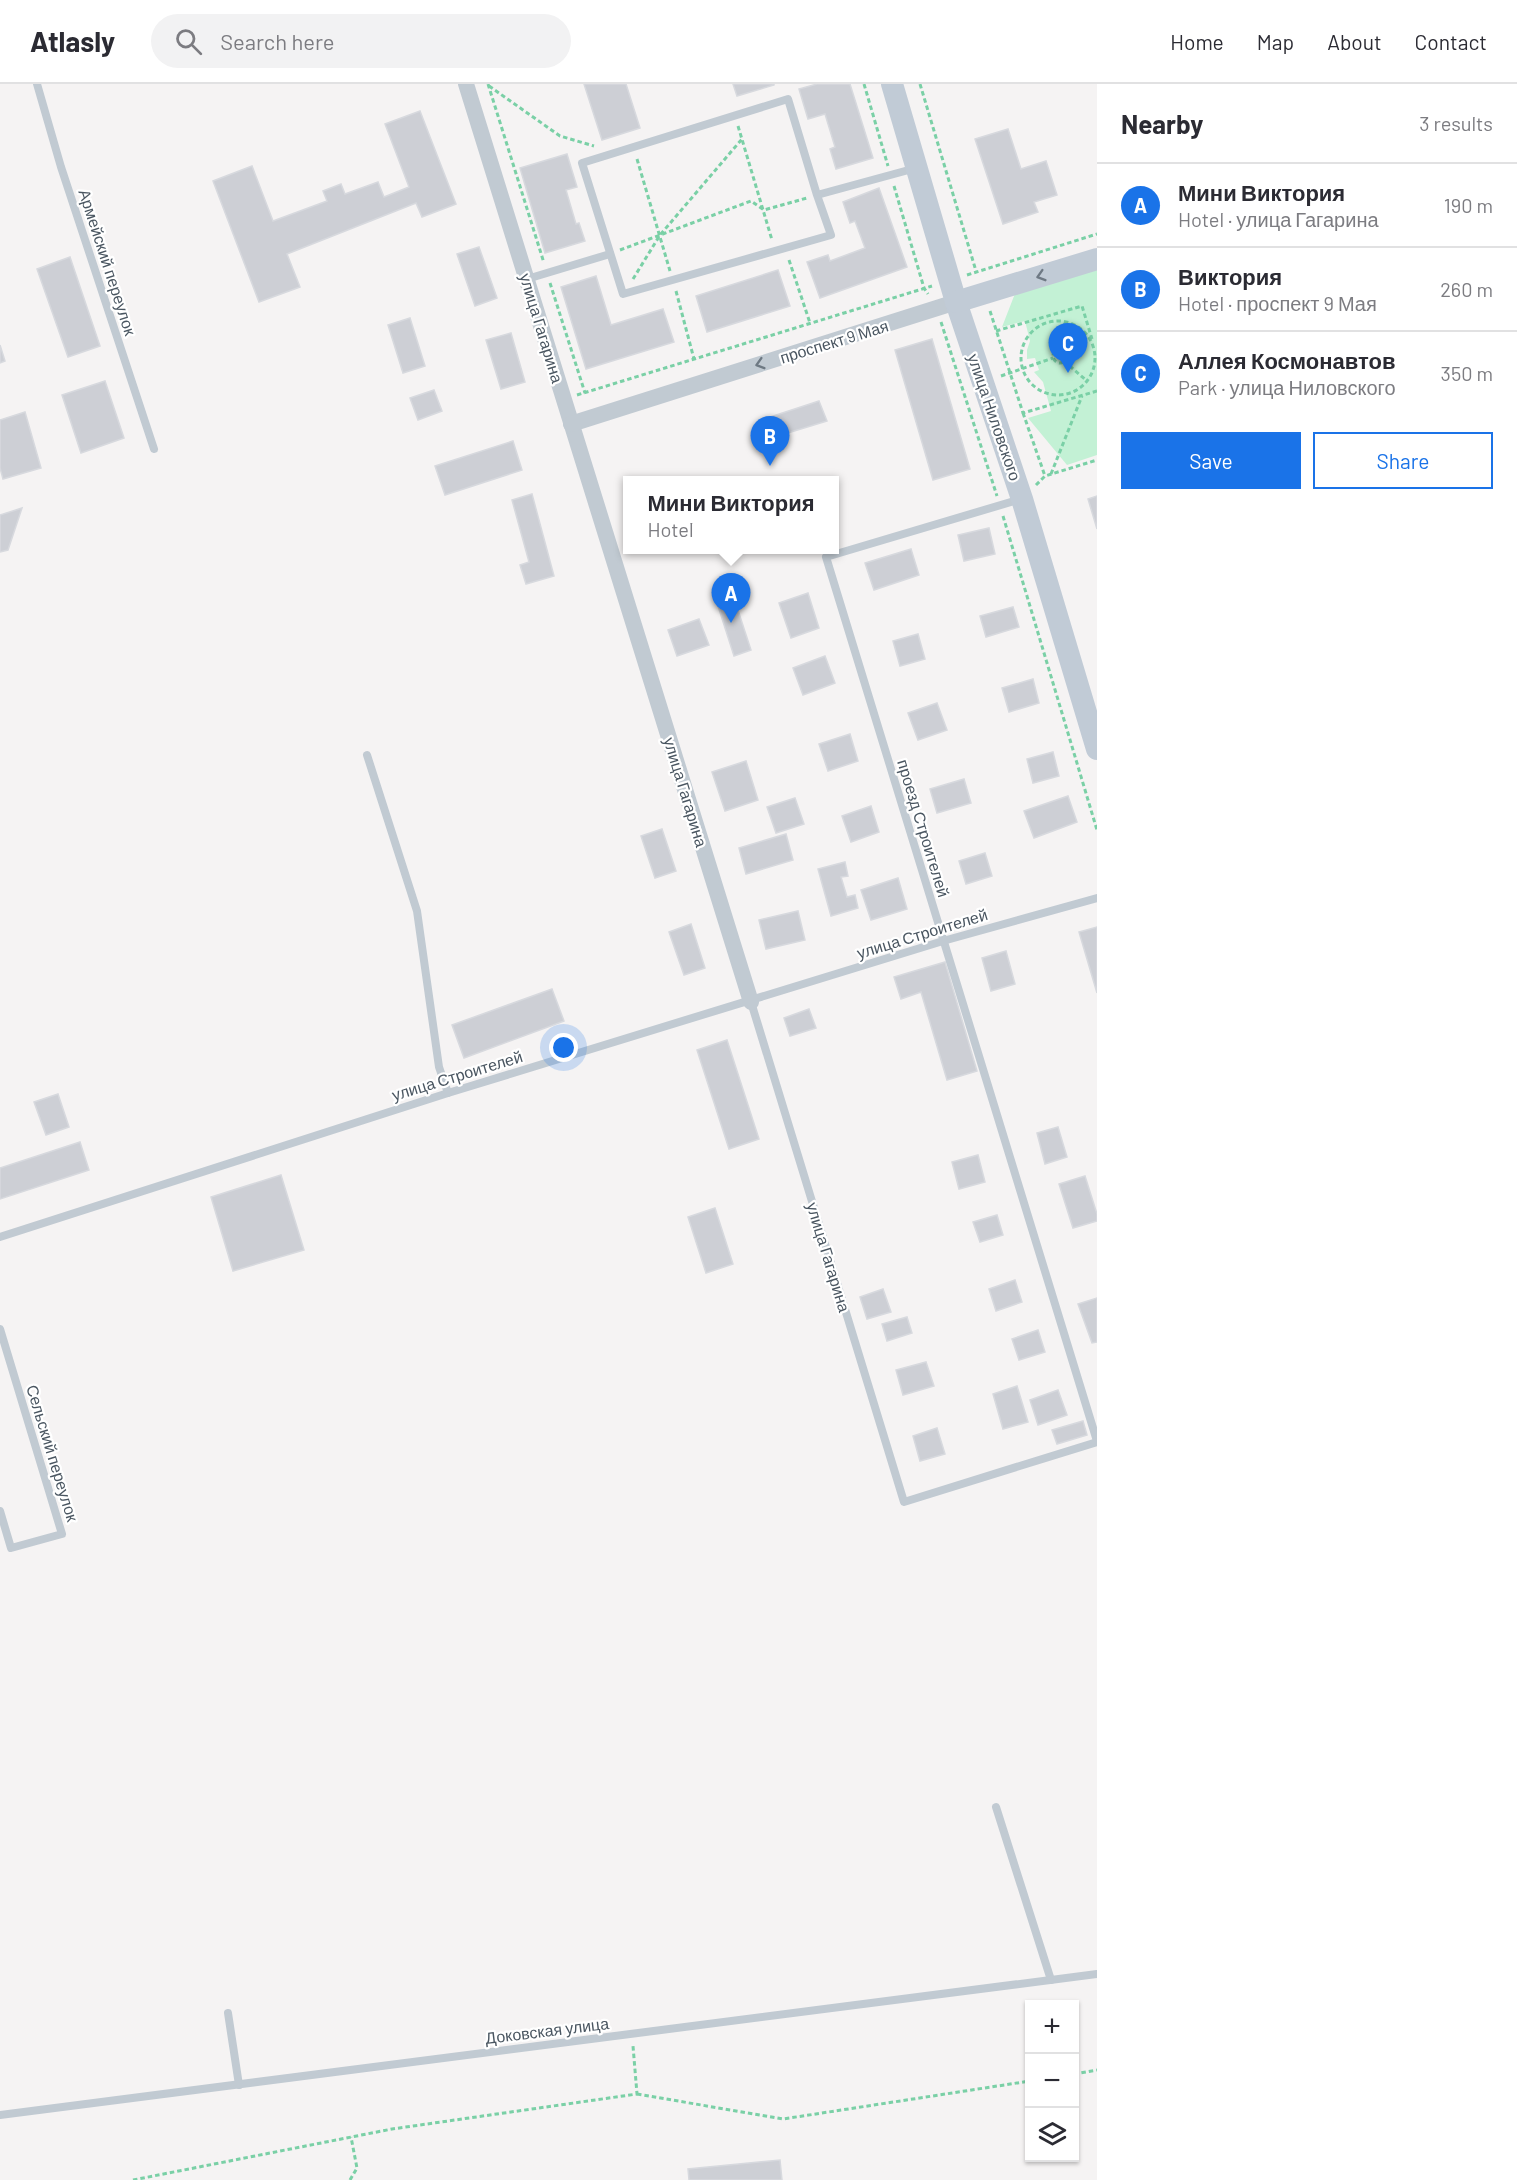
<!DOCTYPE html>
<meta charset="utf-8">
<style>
body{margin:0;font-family:Barlow,sans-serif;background:#f2f2f3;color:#2b2b33}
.controls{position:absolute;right:18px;bottom:18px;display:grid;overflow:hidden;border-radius:0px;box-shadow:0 2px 4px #0004}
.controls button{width:54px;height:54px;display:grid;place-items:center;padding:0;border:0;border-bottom:2px solid #e1e1e2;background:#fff;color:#2b2b33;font:30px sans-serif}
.you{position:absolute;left:564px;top:964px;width:21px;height:21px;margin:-15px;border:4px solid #fff;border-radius:50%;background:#1a73e8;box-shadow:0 0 0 9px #1a73e833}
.badge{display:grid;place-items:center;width:39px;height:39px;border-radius:50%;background:#1a73e8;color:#fff;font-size:20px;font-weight:700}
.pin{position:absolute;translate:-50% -50px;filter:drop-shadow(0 2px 3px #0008)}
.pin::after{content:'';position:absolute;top:32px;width:21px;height:18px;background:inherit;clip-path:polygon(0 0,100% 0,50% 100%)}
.popup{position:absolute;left:623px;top:392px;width:216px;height:78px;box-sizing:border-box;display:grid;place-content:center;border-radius:0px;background:#fff;filter:drop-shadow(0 2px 4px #0005);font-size:20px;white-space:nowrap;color:#7c7c81}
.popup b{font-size:22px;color:#2b2b33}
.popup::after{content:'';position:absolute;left:50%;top:100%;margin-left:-12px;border:12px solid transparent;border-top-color:#fff}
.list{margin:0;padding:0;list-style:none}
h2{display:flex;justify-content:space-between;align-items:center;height:78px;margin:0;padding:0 24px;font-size:26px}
h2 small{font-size:20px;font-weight:400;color:#7c7c81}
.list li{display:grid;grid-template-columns:39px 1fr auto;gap:18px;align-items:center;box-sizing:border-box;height:84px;padding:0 24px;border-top:2px solid #e1e1e2}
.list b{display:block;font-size:22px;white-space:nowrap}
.list p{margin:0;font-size:20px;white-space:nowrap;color:#7c7c81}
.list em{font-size:20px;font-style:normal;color:#7c7c81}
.actions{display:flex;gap:12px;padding:18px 24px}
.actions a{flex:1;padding:14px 0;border:2px solid #1a73e8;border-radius:0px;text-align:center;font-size:21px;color:#1a73e8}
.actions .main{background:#1a73e8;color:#fff}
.icon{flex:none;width:33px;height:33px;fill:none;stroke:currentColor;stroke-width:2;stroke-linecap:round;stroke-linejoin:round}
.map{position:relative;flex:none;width:1097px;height:2096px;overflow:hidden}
header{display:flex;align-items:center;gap:36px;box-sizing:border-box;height:84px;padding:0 30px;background:#fff;border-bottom:2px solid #e1e1e2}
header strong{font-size:28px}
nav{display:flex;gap:33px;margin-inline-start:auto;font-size:21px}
.search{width:420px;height:54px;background:#f2f2f3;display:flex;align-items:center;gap:15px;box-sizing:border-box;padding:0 21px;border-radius:33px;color:#7c7c81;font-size:22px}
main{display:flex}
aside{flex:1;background:#fff}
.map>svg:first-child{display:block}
.green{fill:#c3f1d5}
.building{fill:#cdcfd5;stroke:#d7d9de;stroke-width:1.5}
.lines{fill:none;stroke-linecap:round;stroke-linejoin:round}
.path{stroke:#7ad0a6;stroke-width:3;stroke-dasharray:4.5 3;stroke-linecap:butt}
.lane{stroke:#c1cad2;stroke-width:8}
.street{stroke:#c1cad2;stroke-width:16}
.secondary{stroke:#c1cbd6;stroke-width:22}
.oneway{stroke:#6e7984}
.oneway2{stroke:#6e7983}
.labels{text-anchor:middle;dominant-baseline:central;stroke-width:4.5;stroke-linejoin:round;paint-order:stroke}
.street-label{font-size:16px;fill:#4a5661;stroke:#fff}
</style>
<header>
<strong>Atlasly</strong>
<div class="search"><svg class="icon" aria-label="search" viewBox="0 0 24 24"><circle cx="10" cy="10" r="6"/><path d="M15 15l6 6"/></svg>Search here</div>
<nav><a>Home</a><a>Map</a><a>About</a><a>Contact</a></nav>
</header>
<main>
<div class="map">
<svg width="1097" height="2096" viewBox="0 0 1097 2096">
<rect width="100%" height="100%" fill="#f5f3f3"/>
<polygon class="green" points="1097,182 1097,371 1067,381 1028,334 1051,327 1043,298 1034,288 1039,286 1035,274 1027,275 1027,266 1030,257 1025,237 1002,243 1016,207"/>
<g class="building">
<polygon points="584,0 626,0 640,44 602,56"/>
<polygon points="733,0 774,0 774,1 737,12"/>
<polygon points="817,0 850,0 873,74 836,85 830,65 835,63 825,30 808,35 799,5"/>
<polygon points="420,27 456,120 422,133 416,119 287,170 300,203 259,218 213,97 252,82 273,137 327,117 323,107 341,100 345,110 378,98 384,113 409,103 385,40"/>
<polygon points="1008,45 1021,85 1046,77 1057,111 1034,118 1038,128 1003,140 975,55"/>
<polygon points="567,70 577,103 566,106 576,140 579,139 585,157 545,169 520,84"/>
<polygon points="879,104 907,183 820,214 807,178 828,171 830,177 865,164 855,137 850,139 843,118"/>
<polygon points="479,163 497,214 475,222 457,170"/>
<polygon points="70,173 100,262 68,273 37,185"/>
<polygon points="778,186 790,222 707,248 696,212"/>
<polygon points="596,192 611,241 663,225 674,258 586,285 561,203"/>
<polygon points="410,234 425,282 403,289 388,241"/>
<polygon points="511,249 525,298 501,305 486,256"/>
<polygon points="932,255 970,385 933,396 895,266"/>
<polygon points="0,261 5,277 0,279"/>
<polygon points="105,297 124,354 81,369 62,311"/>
<polygon points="434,306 442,327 418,336 410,314"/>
<polygon points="819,317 827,337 768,355 764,335"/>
<polygon points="25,328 41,384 3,395 0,384 0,336"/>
<polygon points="513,357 522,386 445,411 435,382"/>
<polygon points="532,410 554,492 526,500 520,481 529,478 512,416"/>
<polygon points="1097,412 1097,445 1088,415"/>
<polygon points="22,424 8,466 0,468 0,431"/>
<polygon points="989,444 995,470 964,477 958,451"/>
<polygon points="911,465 919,491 874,506 865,479"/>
<polygon points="808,509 819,544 791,554 779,519"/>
<polygon points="735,517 751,566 734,572 718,522"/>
<polygon points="1013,523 1019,543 986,553 980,532"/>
<polygon points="699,535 709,561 677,572 668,546"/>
<polygon points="918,550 925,575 900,582 893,557"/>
<polygon points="825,572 835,599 803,611 793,584"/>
<polygon points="1033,595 1039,619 1009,628 1002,604"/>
<polygon points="937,619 947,646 918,656 908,629"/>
<polygon points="850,650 858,677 828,687 819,660"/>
<polygon points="1053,668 1059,692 1033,699 1027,675"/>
<polygon points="746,677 758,716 725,727 712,688"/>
<polygon points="964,695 971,719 937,729 930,705"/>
<polygon points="1068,712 1077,738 1034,754 1024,727"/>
<polygon points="795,714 804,740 776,749 767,723"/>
<polygon points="871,722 879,748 851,758 842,732"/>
<polygon points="662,745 676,787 655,794 641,752"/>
<polygon points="786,750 793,776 746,790 739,764"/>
<polygon points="985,769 992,792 966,800 959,777"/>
<polygon points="845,778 848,792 841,793 847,813 855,811 858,824 831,832 818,785"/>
<polygon points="898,794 907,825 871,836 861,806"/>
<polygon points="798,827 805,856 766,865 759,836"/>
<polygon points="691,840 705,884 684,891 669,848"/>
<polygon points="1097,843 1097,909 1079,848"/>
<polygon points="1006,867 1015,900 991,907 982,874"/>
<polygon points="945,878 977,987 947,996 921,908 901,915 894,893"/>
<polygon points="552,905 564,937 464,974 452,941"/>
<polygon points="809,925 816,944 790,952 784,934"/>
<polygon points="727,956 759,1055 729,1065 697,966"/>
<polygon points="58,1010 69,1043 46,1051 34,1018"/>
<polygon points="1058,1043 1067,1073 1045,1080 1037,1049"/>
<polygon points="80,1058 89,1086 0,1115 0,1084"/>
<polygon points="978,1071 985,1098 959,1105 952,1078"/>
<polygon points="281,1091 304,1166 233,1187 211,1113"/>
<polygon points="1085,1092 1097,1130 1097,1137 1073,1144 1059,1100"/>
<polygon points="715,1124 733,1180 706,1189 688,1133"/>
<polygon points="997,1131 1003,1151 980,1158 973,1138"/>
<polygon points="1015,1196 1022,1218 996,1227 989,1205"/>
<polygon points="883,1205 891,1228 867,1235 860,1213"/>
<polygon points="1097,1214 1097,1258 1092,1259 1078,1220"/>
<polygon points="907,1233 912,1249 887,1257 882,1240"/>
<polygon points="1038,1246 1045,1268 1019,1276 1012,1255"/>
<polygon points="926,1278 934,1302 903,1311 896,1286"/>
<polygon points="1017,1302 1028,1338 1003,1345 993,1310"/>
<polygon points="1058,1306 1067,1331 1038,1341 1030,1316"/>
<polygon points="1083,1337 1087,1351 1057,1360 1052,1346"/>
<polygon points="937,1344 945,1370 920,1377 913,1352"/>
<polygon points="780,2076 782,2096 689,2096 688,2085"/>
</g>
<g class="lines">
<g class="path">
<polyline points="488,0 544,179"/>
<polyline points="864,0 888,82"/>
<polyline points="920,0 976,187"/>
<polyline points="489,2 560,52 594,62"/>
<polyline points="738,42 772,156"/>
<polyline points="637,75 670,187"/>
<polyline points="894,102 924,204 928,210"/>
<polyline points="620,166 751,117 764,126 807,114"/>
<polyline points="789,176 810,239"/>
<polyline points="967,191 1097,150"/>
<polyline points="633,195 660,151 742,55"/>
<polyline points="550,199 585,309"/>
<polyline points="676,207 694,275"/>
<polyline points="990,227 1023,329 1097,307"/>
<circle cx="1058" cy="274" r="37"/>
<polyline points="941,238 997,412"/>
<polyline points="996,247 1082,222 1092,255"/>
<circle cx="1060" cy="272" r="7"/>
<polyline points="1060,266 1065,237"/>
<polyline points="1064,277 1087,297"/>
<polyline points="1001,292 1053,274"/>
<polyline points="577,311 932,202"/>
<polyline points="1023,329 1045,392"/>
<polyline points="1051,390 1082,312"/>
<polyline points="1036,401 1045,392 1097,376"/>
<polyline points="1003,432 1097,746"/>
<polyline points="1074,1990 1097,1986"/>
<polyline points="637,2010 783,2035 1030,1997"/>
<polyline points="133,2096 392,2045 637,2010 633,1962"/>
<polyline points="350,2096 357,2084 351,2053"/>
</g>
<g class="lane">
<polyline points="37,0 61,83 154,365"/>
<polyline points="817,111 788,15 582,79 623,210 831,151 817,111 916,84"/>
<polyline points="527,195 610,170"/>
<polyline points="1021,415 826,473 1097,1357"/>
<polyline points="367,671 417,827 439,983 448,1009"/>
<polyline points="751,918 904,1418 1097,1358"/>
<polyline points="0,1153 448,1009 943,857 1097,814"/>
<polyline points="0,1245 62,1450 11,1464 0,1427"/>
<polyline points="996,1723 1051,1896"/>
<polyline points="228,1929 239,2001"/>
<polyline points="0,2031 1097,1890"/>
</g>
<g class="street">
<polyline points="466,0 751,918"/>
<polyline points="571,340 956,218"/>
</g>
<g class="secondary">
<polyline points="892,0 956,218 1022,415 1097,665"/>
<polyline points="956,218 1097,175"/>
</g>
</g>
<defs><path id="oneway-chevron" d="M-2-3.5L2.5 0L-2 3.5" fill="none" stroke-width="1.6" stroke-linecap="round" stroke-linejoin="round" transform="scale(1.5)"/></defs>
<use class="oneway" href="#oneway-chevron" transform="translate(1041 192) rotate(163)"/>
<use class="oneway2" href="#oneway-chevron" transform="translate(760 280) rotate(163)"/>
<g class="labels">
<g class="street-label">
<text transform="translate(108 178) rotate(72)">Армейский переулок</text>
<text transform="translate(542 244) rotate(73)">улица Гагарина</text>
<text transform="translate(834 257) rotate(-17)">проспект 9 Мая</text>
<text transform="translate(995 333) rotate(71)">улица Ниловского</text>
<text transform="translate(686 708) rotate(73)">улица Гагарина</text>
<text transform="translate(924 744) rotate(73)">проезд Строителей</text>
<text transform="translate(922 849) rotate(-17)">улица Строителей</text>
<text transform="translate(457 991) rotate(-17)">улица Строителей</text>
<text transform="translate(829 1173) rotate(73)">улица Гагарина</text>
<text transform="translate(53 1369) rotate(73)">Сельский переулок</text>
<text transform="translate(547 1946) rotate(-7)">Доковская улица</text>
</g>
</g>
</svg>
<div class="controls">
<button>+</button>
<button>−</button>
<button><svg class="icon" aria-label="layers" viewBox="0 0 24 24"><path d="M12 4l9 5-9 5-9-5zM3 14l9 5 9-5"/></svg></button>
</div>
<div class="you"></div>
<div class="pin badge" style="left:731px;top:539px">A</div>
<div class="popup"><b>Мини Виктория</b>Hotel</div>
<div class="pin badge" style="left:770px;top:382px">B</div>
<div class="pin badge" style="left:1068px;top:289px">C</div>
</div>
<aside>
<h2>Nearby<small>3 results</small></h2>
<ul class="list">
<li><span class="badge">A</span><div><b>Мини Виктория</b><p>Hotel · улица Гагарина</p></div><em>190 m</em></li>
<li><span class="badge">B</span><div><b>Виктория</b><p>Hotel · проспект 9 Мая</p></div><em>260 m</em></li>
<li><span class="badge">C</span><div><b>Аллея Космонавтов</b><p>Park · улица Ниловского</p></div><em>350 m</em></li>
</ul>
<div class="actions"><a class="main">Save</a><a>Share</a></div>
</aside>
</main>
